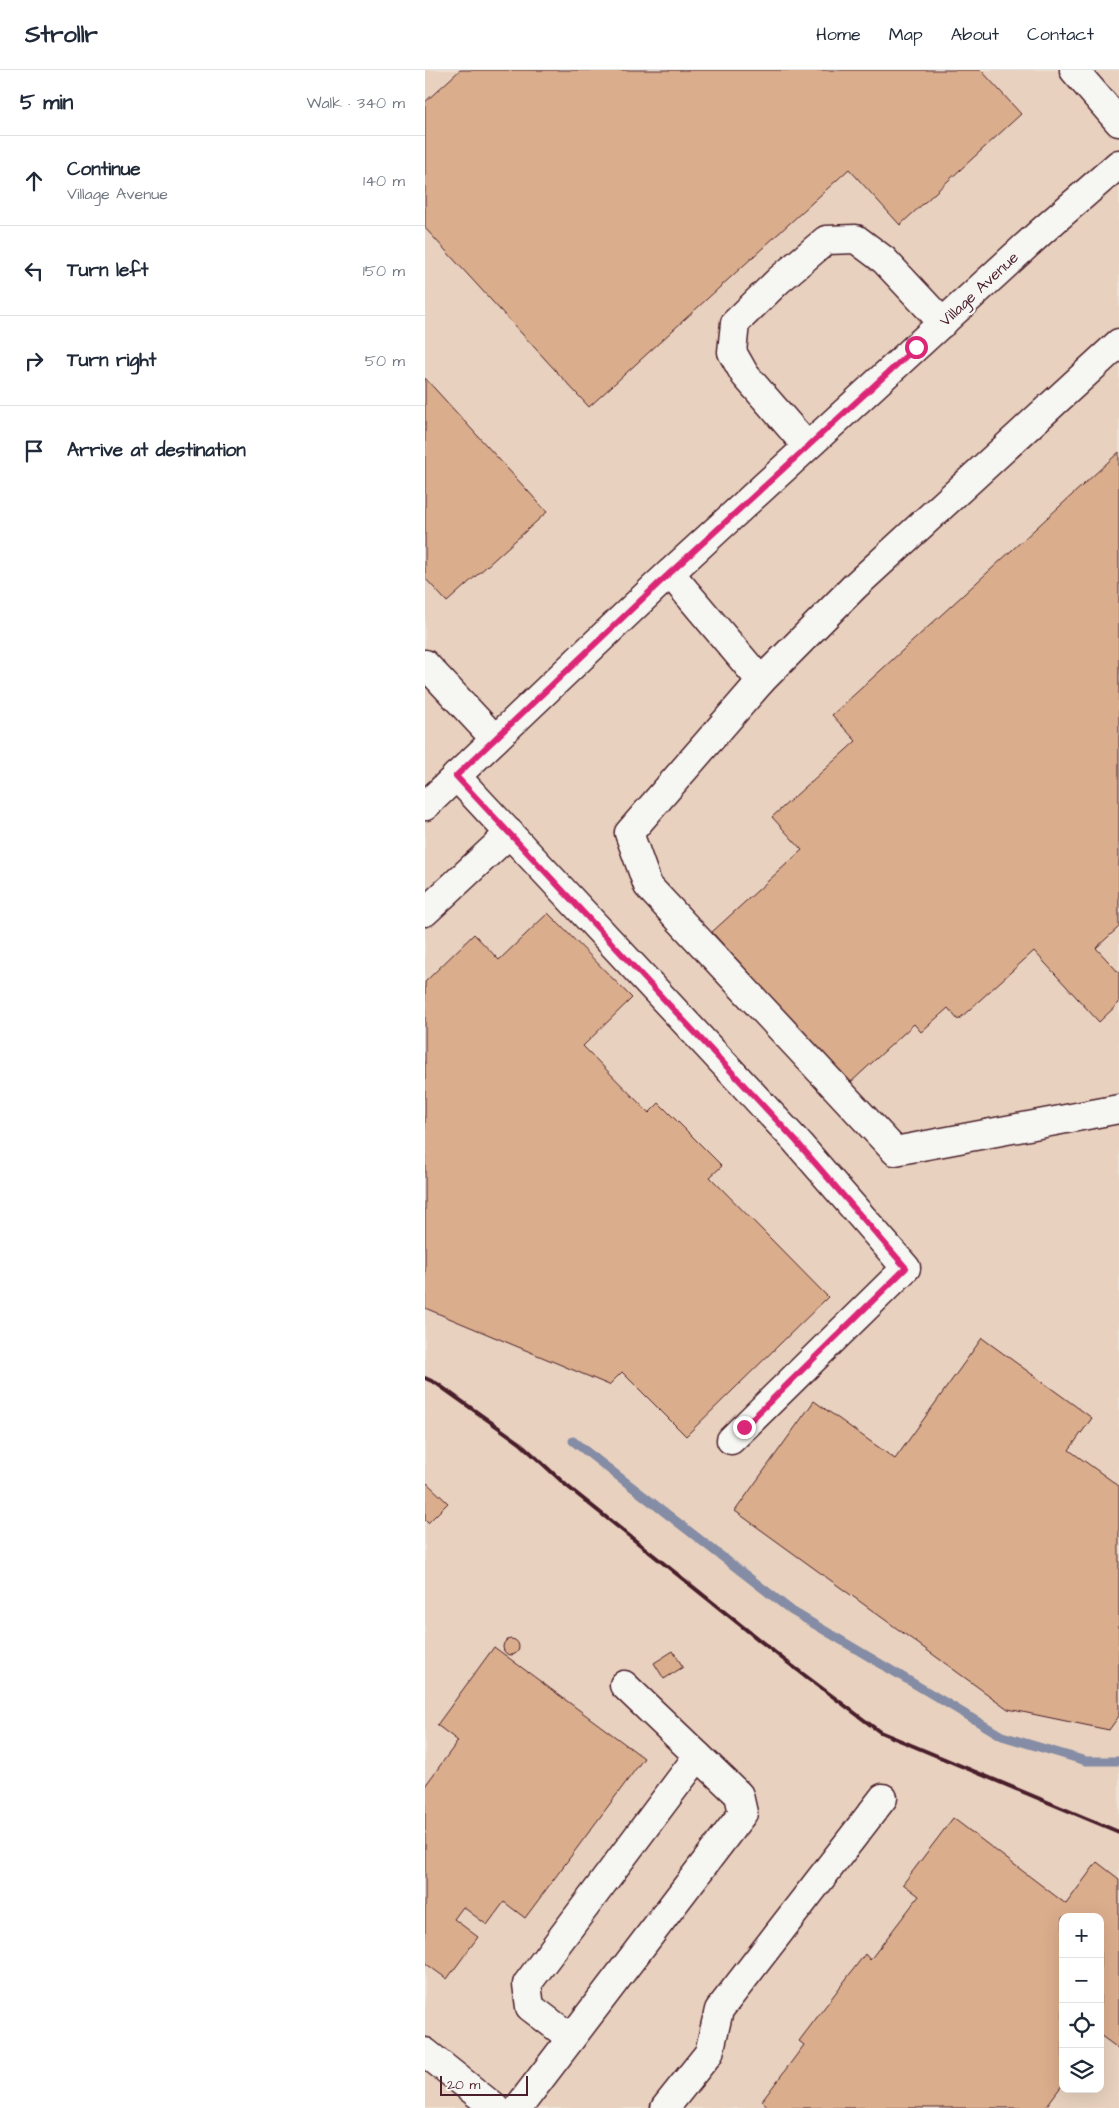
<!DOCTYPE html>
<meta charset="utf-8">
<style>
body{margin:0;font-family:"Architects Daughter",sans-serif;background:#f6f6f7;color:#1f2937}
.controls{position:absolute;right:15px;bottom:15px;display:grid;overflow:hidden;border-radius:10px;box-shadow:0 5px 20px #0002}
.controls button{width:45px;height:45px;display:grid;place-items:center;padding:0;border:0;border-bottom:1px solid #e0e1e3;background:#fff;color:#1f2937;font:25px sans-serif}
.scale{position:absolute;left:15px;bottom:12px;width:88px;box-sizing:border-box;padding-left:5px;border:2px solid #4a1f2b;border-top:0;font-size:14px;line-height:18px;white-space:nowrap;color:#4a1f2b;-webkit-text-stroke:4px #f6f6f2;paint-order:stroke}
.stop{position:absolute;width:15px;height:15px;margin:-11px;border:4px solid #db2777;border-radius:50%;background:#fff}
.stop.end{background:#db2777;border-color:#fff;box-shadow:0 1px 5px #0008}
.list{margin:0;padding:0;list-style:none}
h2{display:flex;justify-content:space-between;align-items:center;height:65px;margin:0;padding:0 20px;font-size:21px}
h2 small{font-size:16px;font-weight:400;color:#747a83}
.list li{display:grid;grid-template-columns:32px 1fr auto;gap:15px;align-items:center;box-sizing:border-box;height:90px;padding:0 20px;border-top:1px solid #e0e1e3}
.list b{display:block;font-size:19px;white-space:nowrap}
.list p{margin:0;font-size:16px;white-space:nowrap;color:#747a83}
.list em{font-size:16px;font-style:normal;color:#747a83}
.icon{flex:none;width:28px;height:28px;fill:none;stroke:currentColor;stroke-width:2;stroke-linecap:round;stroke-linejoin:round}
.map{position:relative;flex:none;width:694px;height:2038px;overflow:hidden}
header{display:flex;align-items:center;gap:30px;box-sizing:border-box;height:70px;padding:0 25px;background:#fff;border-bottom:1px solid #e0e1e3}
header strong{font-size:24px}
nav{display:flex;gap:28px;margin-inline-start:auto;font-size:18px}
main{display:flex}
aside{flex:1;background:#fff}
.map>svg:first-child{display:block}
.built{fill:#e8d1be;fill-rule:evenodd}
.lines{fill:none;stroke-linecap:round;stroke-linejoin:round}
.stream{stroke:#858ca5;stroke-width:9}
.building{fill:#daad8c;stroke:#4a1f2b}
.minor-casing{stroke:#4a1f2b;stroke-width:31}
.minor{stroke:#f6f6f2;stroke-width:28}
.rail{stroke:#4a1f2b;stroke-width:4}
.route{stroke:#db2777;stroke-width:6}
.labels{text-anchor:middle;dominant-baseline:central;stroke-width:4.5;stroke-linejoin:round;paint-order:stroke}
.street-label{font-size:16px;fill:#4a1f2b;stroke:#f6f6f2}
</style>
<header>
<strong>Strollr</strong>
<nav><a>Home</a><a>Map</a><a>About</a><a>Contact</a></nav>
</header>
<main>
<aside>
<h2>5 min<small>Walk · 340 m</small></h2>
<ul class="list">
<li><svg class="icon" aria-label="ahead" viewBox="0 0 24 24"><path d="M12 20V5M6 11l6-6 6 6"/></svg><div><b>Continue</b><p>Village Avenue</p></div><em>140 m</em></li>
<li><svg class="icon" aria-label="left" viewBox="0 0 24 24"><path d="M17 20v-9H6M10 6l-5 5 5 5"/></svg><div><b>Turn left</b></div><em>150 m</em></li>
<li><svg class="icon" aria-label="right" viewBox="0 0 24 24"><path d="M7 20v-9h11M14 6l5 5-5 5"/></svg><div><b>Turn right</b></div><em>50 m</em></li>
<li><svg class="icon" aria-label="arrive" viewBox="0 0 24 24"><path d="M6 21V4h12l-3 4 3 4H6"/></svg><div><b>Arrive at destination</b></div></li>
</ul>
</aside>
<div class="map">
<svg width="694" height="2038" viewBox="0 0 694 2038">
<rect width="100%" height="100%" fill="#eee0d3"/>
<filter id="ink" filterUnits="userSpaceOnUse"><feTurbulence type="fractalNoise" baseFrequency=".02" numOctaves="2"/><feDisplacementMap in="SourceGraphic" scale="10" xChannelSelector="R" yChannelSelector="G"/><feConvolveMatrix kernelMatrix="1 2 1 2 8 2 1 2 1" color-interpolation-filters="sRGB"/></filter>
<g filter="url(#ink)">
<path class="built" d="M0 0H694V2038H0ZM638 1847H675V2019H638Z"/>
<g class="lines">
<polyline class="stream" points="148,1371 367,1541 577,1666 661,1691 694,1691"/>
</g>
<g class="building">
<polygon points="35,0 556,0 596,44 475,155 424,99 164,337 0,158 0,32"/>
<polygon points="0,308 122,442 22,532 0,508"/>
<polygon points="694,382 694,857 671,878 694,903 694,933 674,952 609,881 533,950 523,938 496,962 489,954 425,1013 287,862 377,780 347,747 431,671 407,645"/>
<polygon points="123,843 207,928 158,976 224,1043 234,1033 297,1096 285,1107 403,1227 261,1366 197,1302 184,1315 0,1238 0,912 49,864 74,890"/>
<polygon points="557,1268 667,1348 644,1380 694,1416 694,1646 684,1660 583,1639 310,1441 389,1331 470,1389"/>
<polygon points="2,1413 23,1433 3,1453 0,1450 0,1415"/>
<circle cx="86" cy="1577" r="8"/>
<polygon points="69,1577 219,1688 100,1848 79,1832 62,1855 38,1837 29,1849 53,1867 22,1909 0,1893 0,1716 33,1671 12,1655"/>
<polygon points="248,1581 258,1597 239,1609 229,1593"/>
<polygon points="528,1748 641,1834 672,1792 694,1809 694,1979 675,1965 675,1847 638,1847 638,2014 620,2038 345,2038 337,2031 379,1975 374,1971 440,1884 445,1890 494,1826 478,1814"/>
</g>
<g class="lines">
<g class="minor-casing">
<g id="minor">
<polyline points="649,0 694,52"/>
<polyline points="382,376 320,305 307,282 310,253 354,210 401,170 431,169 459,190 518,253"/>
<polyline points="245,503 336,611 204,763 223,816 470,1081 694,1039"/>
<polyline points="0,594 70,669"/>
<polyline points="336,611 430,516 694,273"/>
<polyline points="31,706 371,1071 481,1198 306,1370"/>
<polyline points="0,736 233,514 616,162 694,94"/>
<polyline points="0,842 85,763"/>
<polyline points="146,1968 105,1937 102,1914 273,1686"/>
<polyline points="0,1982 70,2038"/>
<polyline points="93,2038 318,1743 314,1725 199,1615"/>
<polyline points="240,2038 284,1983 294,1940 458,1728"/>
</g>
</g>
<use href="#minor" class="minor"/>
<polyline class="rail" points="0,1308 11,1313 95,1373 142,1416 358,1589 455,1662 694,1762"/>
</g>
</g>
<g class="lines" filter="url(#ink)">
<polyline class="route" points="319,1357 481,1198 371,1071 31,706 233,514 491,277"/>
</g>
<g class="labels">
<g class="street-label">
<text transform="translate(554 219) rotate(-43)">Village Avenue</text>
</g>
</g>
</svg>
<div class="controls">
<button>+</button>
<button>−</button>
<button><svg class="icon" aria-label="locate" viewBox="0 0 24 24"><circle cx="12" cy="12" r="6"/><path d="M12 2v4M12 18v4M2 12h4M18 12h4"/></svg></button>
<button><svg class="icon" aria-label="layers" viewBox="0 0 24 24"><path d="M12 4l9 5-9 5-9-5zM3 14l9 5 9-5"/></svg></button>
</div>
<div class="scale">20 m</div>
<div class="stop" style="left:491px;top:277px"></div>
<div class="stop end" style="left:319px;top:1357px"></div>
</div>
</main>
